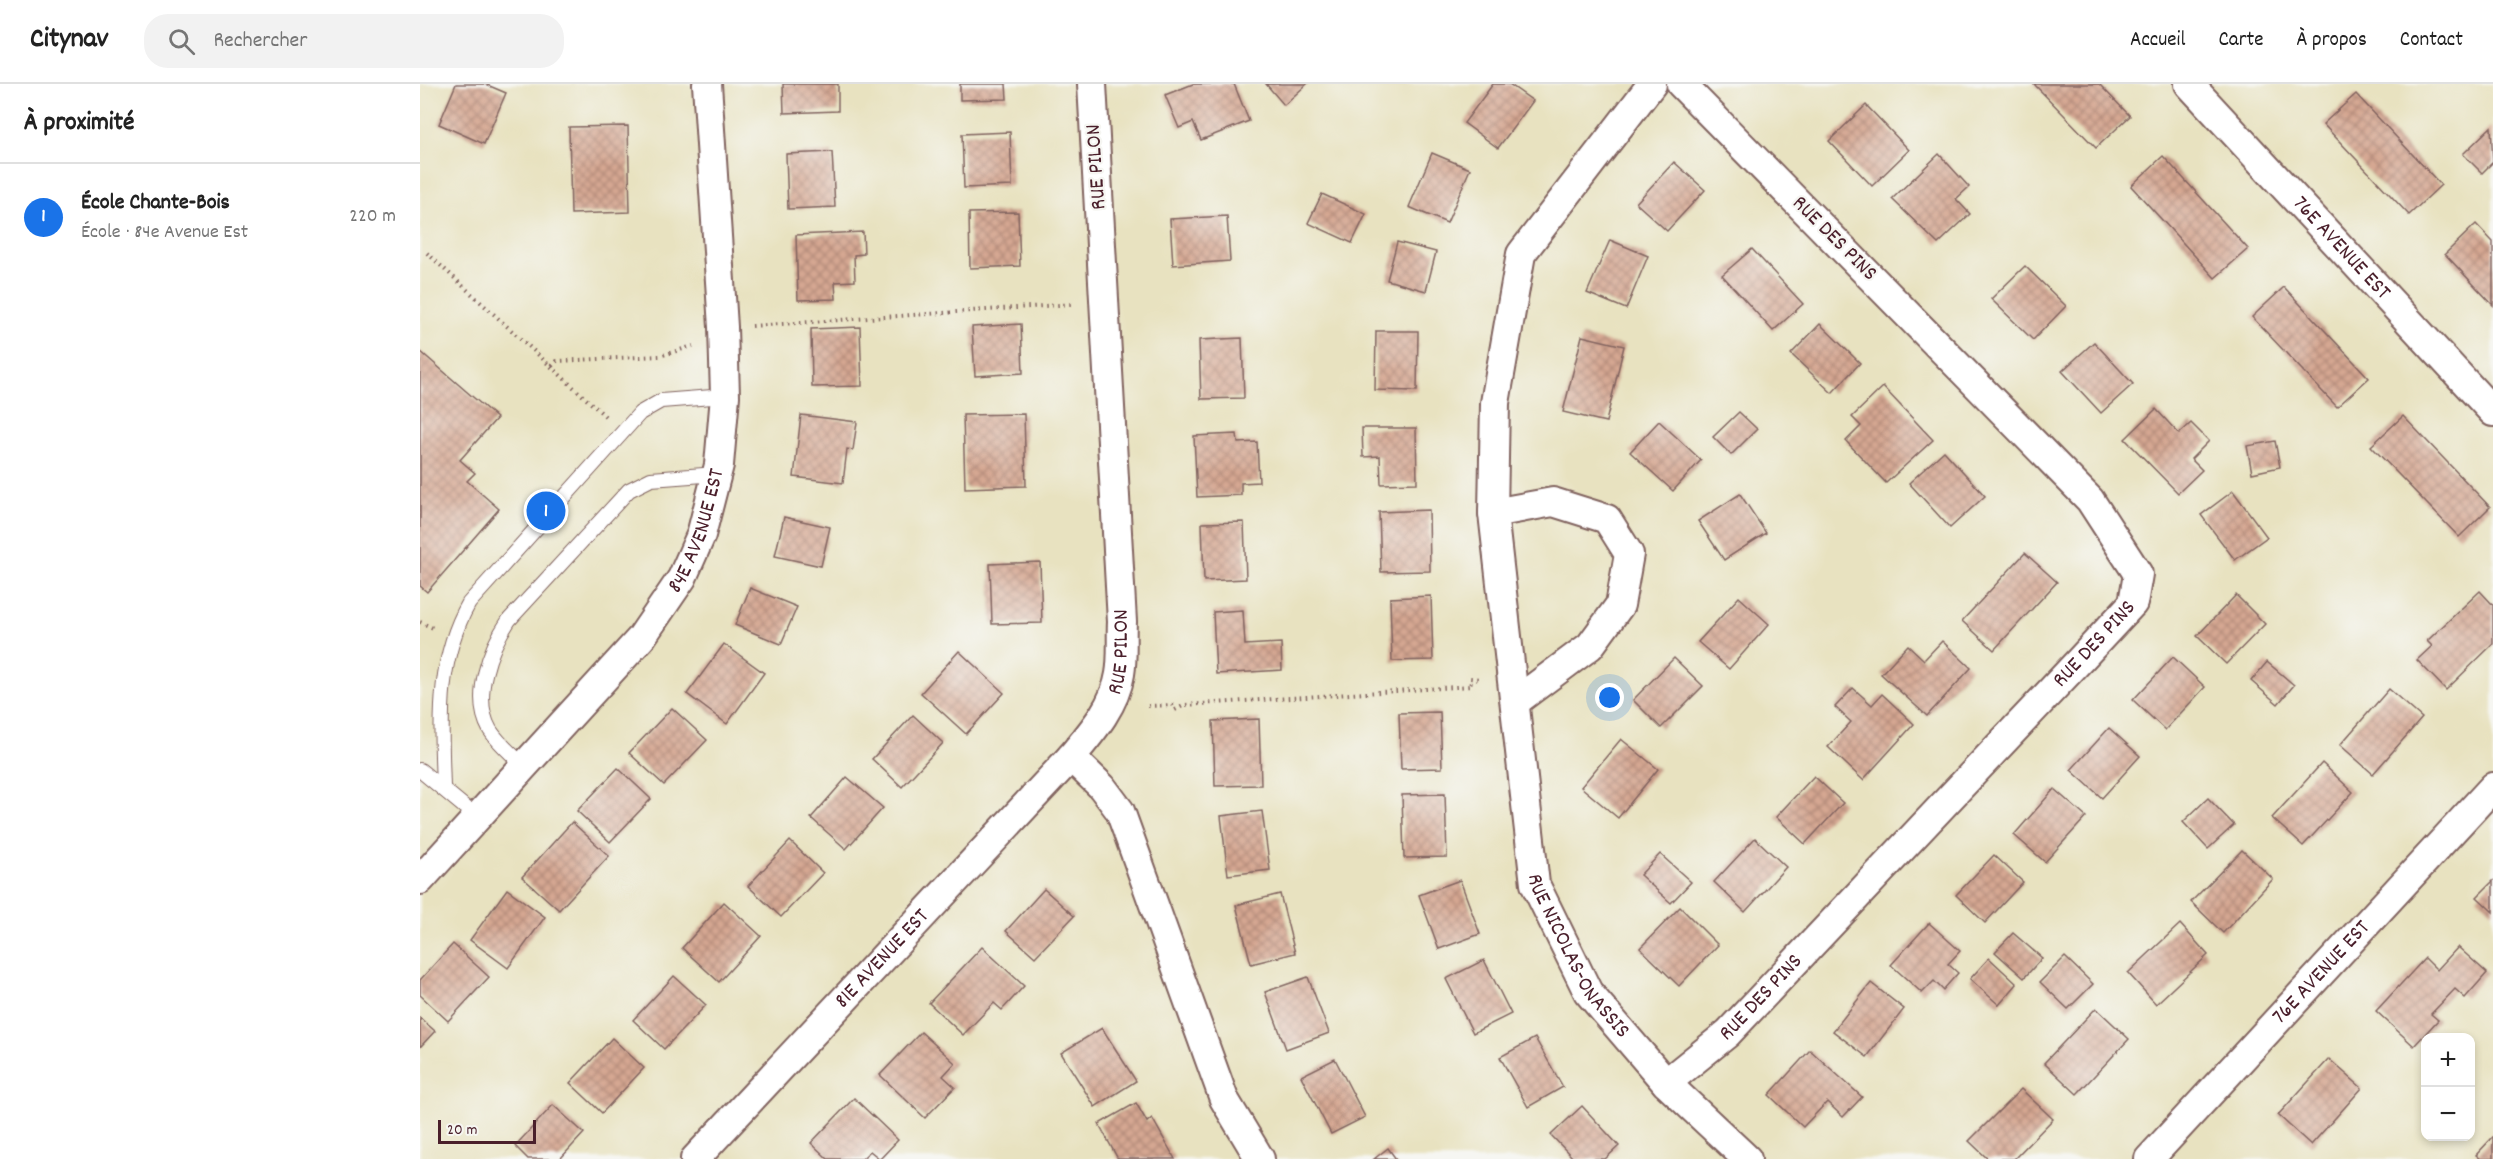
<!DOCTYPE html>
<html lang="fr">
<meta charset="utf-8">
<style>
body{margin:0;font-family:Dekko,sans-serif;background:#f2f2f2;color:#222}
.controls{position:absolute;right:18px;bottom:18px;display:grid;overflow:hidden;border-radius:12px;box-shadow:0 3px 9px #0003}
.controls button{width:54px;height:54px;display:grid;place-items:center;padding:0;border:0;border-bottom:2px solid #e0e0e0;background:#fff;color:#222;font:30px sans-serif}
.scale{position:absolute;left:18px;bottom:15px;width:98px;box-sizing:border-box;padding-left:6px;border:3px solid #4a1f2b;border-top:0;font-size:16px;line-height:21px;white-space:nowrap;color:#4a1f2b;-webkit-text-stroke:4px #f6f6f2;paint-order:stroke}
.you{position:absolute;left:1190px;top:614px;width:21px;height:21px;margin:-15px;border:4px solid #fff;border-radius:50%;background:#1a73e8;box-shadow:0 0 0 9px #1a73e833}
.badge{display:grid;place-items:center;width:39px;height:39px;border-radius:50%;background:#1a73e8;color:#fff;font-size:20px;font-weight:700}
.pin{position:absolute;translate:-50% -50%;border:3px solid #fff;box-shadow:0 2px 6px #0006}
.list{margin:0;padding:0;list-style:none}
h2{display:flex;justify-content:space-between;align-items:center;height:78px;margin:0;padding:0 24px;font-size:26px}
h2 small{font-size:20px;font-weight:400;color:#767676}
.list li{display:grid;grid-template-columns:39px 1fr auto;gap:18px;align-items:center;box-sizing:border-box;height:108px;padding:0 24px;border-top:2px solid #e0e0e0}
.list b{display:block;font-size:22px;white-space:nowrap}
.list p{margin:0;font-size:20px;white-space:nowrap;color:#767676}
.list em{font-size:20px;font-style:normal;color:#767676}
.icon{flex:none;width:33px;height:33px;fill:none;stroke:currentColor;stroke-width:2;stroke-linecap:round;stroke-linejoin:round}
.map{position:relative;flex:none;width:2073px;height:1075px;overflow:hidden}
header{display:flex;align-items:center;gap:36px;box-sizing:border-box;height:84px;padding:0 30px;background:#fff;border-bottom:2px solid #e0e0e0}
header strong{font-size:28px}
nav{display:flex;gap:33px;margin-inline-start:auto;font-size:21px}
.search{width:420px;height:54px;background:#f2f2f2;display:flex;align-items:center;gap:15px;box-sizing:border-box;padding:0 21px;border-radius:24px;color:#767676;font-size:22px}
main{display:flex}
aside{flex:1;background:#fff}
.map>svg:first-child{display:block}
.building{fill:url(#building-cross-hatch)}
.lines{fill:none;stroke-linecap:round;stroke-linejoin:round}
.service-casing{stroke:#81635f;stroke-width:16}
.minor-casing{stroke:#81635f;stroke-width:32}
.path{stroke:#81635f;stroke-width:4;stroke-dasharray:1.5 4.5;stroke-linecap:butt}
.service{stroke:#fff;stroke-width:14}
.minor{stroke:#fff;stroke-width:28}
.labels{text-anchor:middle;dominant-baseline:central;stroke-width:4.5;stroke-linejoin:round;paint-order:stroke}
.street-label{font-size:22px;fill:#4a1f2b;stroke:#f6f6f2}
</style>
<header>
<strong>Citynav</strong>
<div class="search"><svg class="icon" aria-label="search" viewBox="0 0 24 24"><circle cx="10" cy="10" r="6"/><path d="M15 15l6 6"/></svg>Rechercher</div>
<nav><a>Accueil</a><a>Carte</a><a>À propos</a><a>Contact</a></nav>
</header>
<main>
<aside>
<h2>À proximité<small></small></h2>
<ul class="list">
<li><span class="badge">1</span><div><b>École Chante-Bois</b><p>École · 84e Avenue Est</p></div><em>220 m</em></li>
</ul>
</aside>
<div class="map">
<svg width="2073" height="1075" viewBox="0 0 2073 1075">
<defs>
<pattern id="building-cross-hatch" width="8" height="8" patternUnits="userSpaceOnUse" patternTransform="scale(1.5)"><rect width="8" height="8" fill="#d5a792"/><path d="M0 0l8 8M0 8l8-8" fill="none" stroke="#af8777"/></pattern>
</defs>
<rect width="100%" height="100%" fill="#f6f6f2"/>
<filter id="ink" filterUnits="userSpaceOnUse"><feTurbulence type="fractalNoise" baseFrequency=".0167" numOctaves="2"/><feDisplacementMap in="SourceGraphic" scale="12" xChannelSelector="R" yChannelSelector="G"/><feConvolveMatrix kernelMatrix="1 2 1 2 8 2 1 2 1" color-interpolation-filters="sRGB"/></filter>
<filter id="wash" filterUnits="userSpaceOnUse"><feTurbulence type="fractalNoise" baseFrequency=".008" numOctaves="4" result="noise"/><feDisplacementMap in="SourceGraphic" scale="24" xChannelSelector="R" yChannelSelector="G"/><feGaussianBlur stdDeviation="1.35" result="paint"/><feColorMatrix in="noise" values="0 0 0 0 0 0 0 0 0 0 0 0 0 0 0 0 0 1.4 0 .05"/><feComposite in="paint" operator="in"/></filter>
<g filter="url(#wash)">
<rect width="100%" height="100%" fill="#e8e2c0"/>
<g id="blocks">
<g class="building">
<polygon points="36,0 65,0 86,9 64,60 19,40"/>
<polygon points="363,0 418,0 418,27 364,29"/>
<polygon points="540,0 586,0 587,15 540,16"/>
<polygon points="773,0 814,0 829,37 781,56 773,38 759,44 745,11"/>
<polygon points="846,0 887,0 864,21"/>
<polygon points="1073,0 1089,0 1113,17 1078,64 1044,39"/>
<polygon points="1614,0 1679,0 1710,32 1676,64"/>
<polygon points="1936,10 2021,101 1989,131 1903,40"/>
<polygon points="1446,21 1489,66 1452,102 1409,57"/>
<polygon points="208,42 210,128 151,130 149,43"/>
<polygon points="2071,43 2073,78 2062,89 2043,70"/>
<polygon points="590,48 592,102 544,104 542,50"/>
<polygon points="412,68 415,123 368,125 366,70"/>
<polygon points="1012,69 1050,85 1027,139 989,123"/>
<polygon points="1519,70 1549,103 1536,115 1550,130 1518,160 1472,115"/>
<polygon points="1743,72 1828,165 1795,194 1711,102"/>
<polygon points="1254,78 1285,106 1247,147 1216,119"/>
<polygon points="902,110 946,130 932,159 888,139"/>
<polygon points="598,128 600,182 550,184 549,129"/>
<polygon points="807,132 810,177 753,181 750,135"/>
<polygon points="2056,140 2073,158 2073,221 2025,170"/>
<polygon points="443,148 444,170 434,171 435,197 415,198 416,215 378,216 376,151"/>
<polygon points="1190,156 1228,172 1206,225 1167,209"/>
<polygon points="977,158 1016,168 1006,207 967,196"/>
<polygon points="1332,165 1383,220 1353,247 1302,191"/>
<polygon points="1605,182 1646,222 1613,256 1571,215"/>
<polygon points="1864,203 1949,294 1917,323 1832,233"/>
<polygon points="601,240 603,289 555,292 552,243"/>
<polygon points="1400,240 1440,279 1412,309 1371,270"/>
<polygon points="440,243 442,302 392,303 391,245"/>
<polygon points="956,247 998,247 997,307 955,306"/>
<polygon points="1162,252 1204,262 1186,338 1143,328"/>
<polygon points="822,254 824,314 781,315 779,256"/>
<polygon points="1674,258 1713,300 1681,329 1642,287"/>
<polygon points="0,267 77,334 40,376 55,389 47,397 79,425 7,508 0,502"/>
<polygon points="1463,303 1513,356 1466,399 1426,357 1441,342 1432,333"/>
<polygon points="1736,325 1759,350 1771,339 1789,357 1771,375 1782,386 1758,409 1705,355"/>
<polygon points="1319,328 1337,345 1311,371 1293,353"/>
<polygon points="604,330 606,402 545,404 543,331"/>
<polygon points="381,331 437,338 433,366 427,365 423,399 374,393"/>
<polygon points="1983,332 2070,423 2039,453 1951,362"/>
<polygon points="1239,337 1281,376 1253,407 1210,368"/>
<polygon points="942,344 996,344 997,399 961,400 960,372 943,373"/>
<polygon points="817,350 818,359 837,358 839,398 821,399 821,411 777,413 774,352"/>
<polygon points="1855,357 1860,383 1832,389 1827,362"/>
<polygon points="1524,367 1565,412 1530,444 1489,399"/>
<polygon points="1813,407 1847,453 1815,476 1781,431"/>
<polygon points="1320,410 1346,449 1304,476 1278,437"/>
<polygon points="1009,426 1010,487 961,488 959,428"/>
<polygon points="364,433 410,443 401,482 355,472"/>
<polygon points="824,438 826,495 784,497 782,439"/>
<polygon points="1605,469 1637,498 1574,566 1542,537"/>
<polygon points="620,478 622,539 572,540 570,480"/>
<polygon points="330,504 377,523 361,560 315,541"/>
<polygon points="2060,507 2073,521 2073,560 2026,606 1997,576 2012,562 2007,557"/>
<polygon points="1816,511 1845,540 1806,580 1777,552"/>
<polygon points="1011,512 1013,576 972,577 970,514"/>
<polygon points="1319,513 1349,540 1309,585 1278,558"/>
<polygon points="823,526 825,561 861,559 862,586 796,590 793,528"/>
<polygon points="1522,557 1551,584 1507,632 1461,590 1488,561 1504,576"/>
<polygon points="304,560 344,589 307,640 267,610"/>
<polygon points="539,567 584,609 546,650 501,609"/>
<polygon points="1753,573 1785,603 1745,646 1713,616"/>
<polygon points="1254,574 1283,602 1241,644 1213,616"/>
<polygon points="1847,578 1874,601 1858,620 1831,597"/>
<polygon points="1433,604 1452,621 1462,610 1494,640 1443,696 1408,663 1431,638 1415,623"/>
<polygon points="1969,605 2002,634 1953,690 1920,661"/>
<polygon points="252,624 287,656 244,701 209,669"/>
<polygon points="1020,628 1022,684 981,685 979,629"/>
<polygon points="493,631 523,659 482,703 452,675"/>
<polygon points="839,635 841,701 795,702 793,637"/>
<polygon points="1689,644 1720,672 1682,714 1651,686"/>
<polygon points="1201,655 1238,685 1198,734 1161,703"/>
<polygon points="1902,679 1933,708 1883,762 1852,734"/>
<polygon points="198,684 231,715 190,758 157,727"/>
<polygon points="1394,692 1423,719 1385,760 1356,733"/>
<polygon points="427,693 463,724 426,765 391,734"/>
<polygon points="1634,705 1666,733 1625,778 1594,751"/>
<polygon points="1025,710 1027,773 984,774 982,711"/>
<polygon points="1788,714 1814,741 1788,765 1763,738"/>
<polygon points="842,727 850,786 808,791 801,732"/>
<polygon points="152,738 189,772 139,826 102,793"/>
<polygon points="1335,754 1366,783 1325,828 1294,798"/>
<polygon points="370,757 403,789 361,833 328,802"/>
<polygon points="1822,766 1853,795 1803,849 1771,818"/>
<polygon points="1240,770 1271,798 1251,819 1220,791"/>
<polygon points="1574,771 1603,798 1565,839 1536,811"/>
<polygon points="1040,796 1060,850 1019,865 999,811"/>
<polygon points="2073,797 2073,828 2057,813"/>
<polygon points="87,805 125,833 88,884 50,856"/>
<polygon points="624,805 654,832 615,873 586,847"/>
<polygon points="860,810 875,869 831,880 816,821"/>
<polygon points="304,818 341,852 299,898 262,864"/>
<polygon points="1260,823 1298,861 1259,902 1220,864"/>
<polygon points="1509,839 1540,867 1528,880 1538,889 1523,906 1514,897 1502,909 1471,881"/>
<polygon points="1760,840 1788,871 1736,920 1708,889"/>
<polygon points="1593,849 1622,874 1604,894 1575,868"/>
<polygon points="33,860 69,893 28,937 0,911 0,896"/>
<polygon points="562,863 604,902 582,926 574,919 543,951 509,919"/>
<polygon points="2038,863 2067,889 2045,914 2035,905 2011,930 2018,936 1994,962 1956,927 2005,874 2017,886"/>
<polygon points="1645,873 1673,900 1648,925 1620,898"/>
<polygon points="1569,874 1597,900 1579,921 1550,895"/>
<polygon points="1064,876 1091,930 1053,949 1026,895"/>
<polygon points="254,892 286,921 244,965 213,936"/>
<polygon points="888,893 909,949 866,965 845,908"/>
<polygon points="1451,899 1484,925 1447,973 1413,947"/>
<polygon points="1676,924 1709,955 1657,1010 1624,979"/>
<polygon points="0,934 15,947 0,963"/>
<polygon points="682,944 716,997 675,1023 641,969"/>
<polygon points="501,948 535,979 523,992 535,1003 505,1034 460,991"/>
<polygon points="192,954 224,984 182,1029 150,999"/>
<polygon points="1115,954 1143,1003 1108,1023 1080,973"/>
<polygon points="1390,966 1442,1013 1423,1033 1407,1018 1383,1043 1349,1011"/>
<polygon points="915,975 945,1033 911,1050 881,992"/>
<polygon points="1909,975 1942,1004 1891,1061 1858,1031"/>
<polygon points="1601,1005 1633,1035 1594,1075 1568,1075 1549,1057"/>
<polygon points="434,1014 478,1056 460,1075 450,1067 442,1075 408,1075 391,1059"/>
<polygon points="716,1019 727,1038 732,1034 755,1075 698,1075 679,1040"/>
<polygon points="133,1021 164,1049 140,1075 108,1075 95,1062"/>
<polygon points="1162,1022 1199,1062 1185,1075 1154,1075 1131,1051"/>
<polygon points="2073,1053 2073,1075 2061,1075 2056,1071"/>
<polygon points="968,1064 976,1075 954,1075"/>
</g>
</g>
</g>
<g filter="url(#ink)">
<use href="#blocks" fill-opacity="0" stroke="#81635f" stroke-width="1.5"/>
<g class="lines">
<g class="service-casing">
<g id="service">
<path d="M105 683C93 671 79 660 70 646 51 613 70 564 89 536L209 406 231 395 297 390"/>
<polyline points="0,686 58,734"/>
<path d="M23 703C21 639 16 577 49 519L220 329 241 317 305 312"/>
</g>
</g>
<g class="minor-casing">
<g id="minor">
<path id="s1" d="M1232 0 1101 170 1075 319 1073 429 1115 800 1168 908 1246 999 1327 1075"/>
<path id="s2" d="M1769 0 2073 328"/>
<polyline points="1073,429 1133,418 1187,435 1209,470 1200,521 1170,562 1095,618"/>
<polyline points="651,673 682,703 700,727 804,1015 840,1075"/>
<path id="s3" d="M0 796 221 554 262 494 281 451 299 381 305 312 303 243 287 0"/>
<path id="s4" d="M1246 999 1308 949 1660 576 1713 519 1718 490 1670 416 1261 0"/>
<path id="s5" d="M275 1075 651 673C671 649 695 622 700 590 703 573 701 555 702 538L672 0"/>
<path id="s6" d="M1729 1075 2073 703"/>
</g>
</g>
<g class="path">
<polyline points="7,169 186,333"/>
<polyline points="332,242 654,220"/>
<polyline points="132,282 137,277 240,272 273,262"/>
<polyline points="0,538 13,544"/>
<polyline points="728,622 752,621 755,626 765,621 1051,602 1050,594 1061,595"/>
</g>
<use href="#service" class="service"/>
<use href="#minor" class="minor"/>
</g>
</g>
<g class="labels">
<g class="street-label">
<text transform="translate(677 83) rotate(-94)">RUE PILON</text>
<text transform="translate(1414 155) rotate(45)">RUE DES PINS</text>
<text stroke="none"><textPath href="#s2" startOffset="224">76E AVENUE EST</textPath></text>
<text stroke="none"><textPath href="#s3" startOffset="450">84E AVENUE EST</textPath></text>
<text stroke="none"><textPath href="#s4" startOffset="614">RUE DES PINS</textPath></text>
<text stroke="none"><textPath href="#s5" startOffset="670">RUE PILON</textPath></text>
<text stroke="none"><textPath href="#s1" startOffset="933">RUE NICOLAS-ONASSIS</textPath></text>
<text stroke="none"><textPath href="#s5" startOffset="274">81E AVENUE EST</textPath></text>
<text stroke="none"><textPath href="#s6" startOffset="254">76E AVENUE EST</textPath></text>
<text stroke="none"><textPath href="#s4" startOffset="128">RUE DES PINS</textPath></text>
</g>
</g>
</svg>
<div class="controls">
<button>+</button>
<button>−</button>
</div>
<div class="scale">20 m</div>
<div class="you"></div>
<div class="pin badge" style="left:126px;top:427px">1</div>
</div>
</main>
